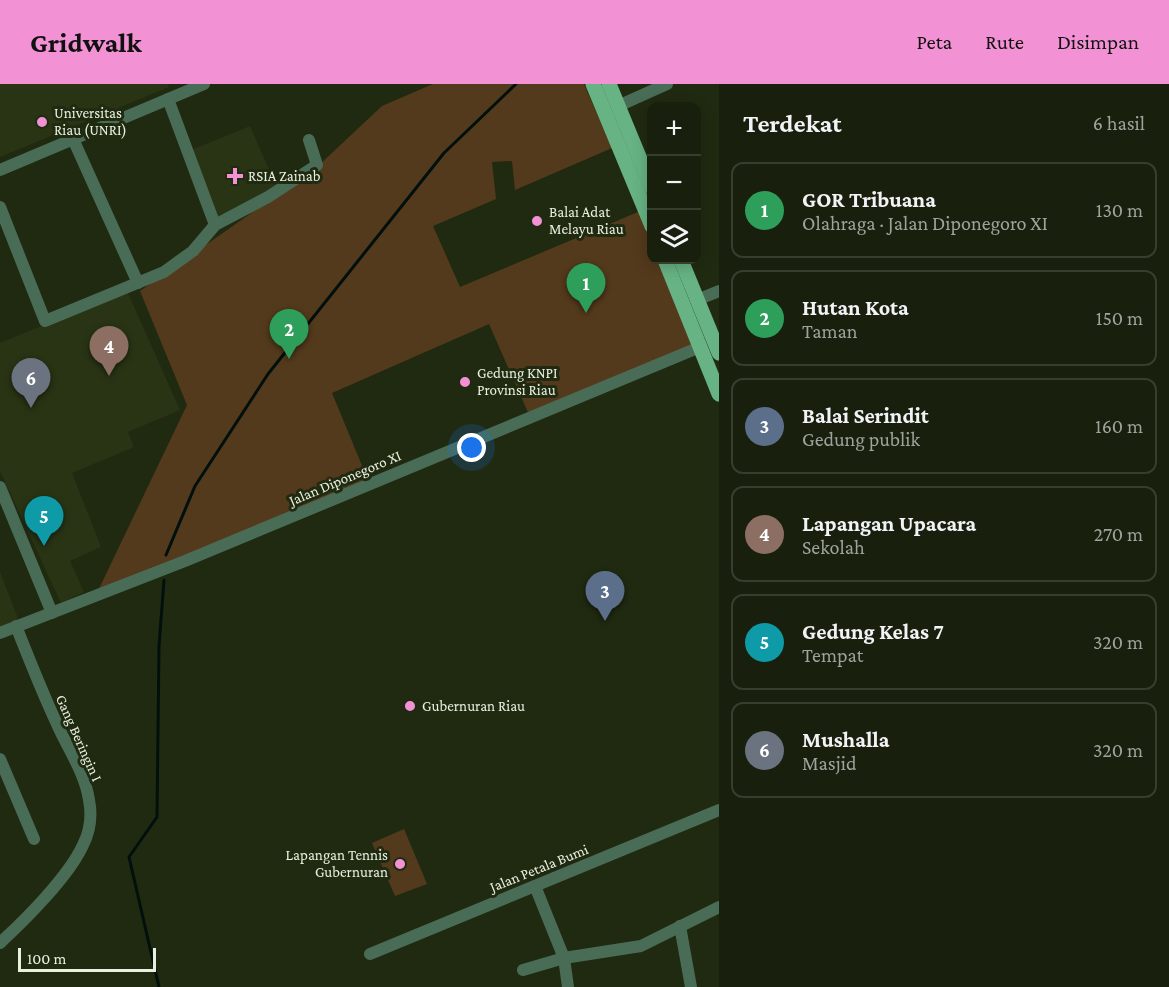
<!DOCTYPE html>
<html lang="id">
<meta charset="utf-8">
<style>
body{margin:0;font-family:"Crimson Pro",serif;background:#252d1b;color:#f1f3f6}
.controls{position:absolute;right:18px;top:18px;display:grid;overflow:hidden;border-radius:12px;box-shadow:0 3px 15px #0003}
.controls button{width:54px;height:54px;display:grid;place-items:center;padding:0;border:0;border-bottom:2px solid #363e2e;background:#18200d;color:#f1f3f6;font:30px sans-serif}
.scale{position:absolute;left:18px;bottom:15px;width:138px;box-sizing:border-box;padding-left:6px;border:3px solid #e9f0e0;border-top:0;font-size:16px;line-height:21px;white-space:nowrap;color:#e9f0e0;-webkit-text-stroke:4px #202a11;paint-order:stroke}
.you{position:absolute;left:472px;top:364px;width:21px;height:21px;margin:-15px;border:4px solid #fff;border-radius:50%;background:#1a73e8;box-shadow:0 0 0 9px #1a73e833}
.badge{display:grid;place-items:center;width:39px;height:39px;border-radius:50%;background:#f391d5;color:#fff;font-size:20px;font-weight:700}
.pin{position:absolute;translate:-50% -50px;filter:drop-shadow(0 2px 3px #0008)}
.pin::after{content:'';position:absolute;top:32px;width:21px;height:18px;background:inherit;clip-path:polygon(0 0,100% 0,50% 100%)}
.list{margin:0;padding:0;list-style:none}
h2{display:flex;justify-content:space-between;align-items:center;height:78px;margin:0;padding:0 24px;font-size:26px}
h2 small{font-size:20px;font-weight:400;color:#9fa39d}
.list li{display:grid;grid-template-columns:39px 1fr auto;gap:18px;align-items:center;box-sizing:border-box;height:96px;margin:0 12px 12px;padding:0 12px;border:2px solid #363e2e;border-radius:12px}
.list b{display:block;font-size:22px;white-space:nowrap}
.list p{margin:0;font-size:20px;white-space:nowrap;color:#9fa39d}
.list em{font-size:20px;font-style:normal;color:#9fa39d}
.icon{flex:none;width:33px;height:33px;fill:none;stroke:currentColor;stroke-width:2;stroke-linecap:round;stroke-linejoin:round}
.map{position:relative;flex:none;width:719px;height:903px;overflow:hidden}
header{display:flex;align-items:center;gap:36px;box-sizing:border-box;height:84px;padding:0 30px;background:#f391d5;color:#111}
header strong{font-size:28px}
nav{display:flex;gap:33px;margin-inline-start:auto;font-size:21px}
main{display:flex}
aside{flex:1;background:#18200d}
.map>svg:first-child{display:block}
.built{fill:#293414}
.green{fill:#543a1c}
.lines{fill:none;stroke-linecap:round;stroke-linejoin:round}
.stream{stroke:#01100d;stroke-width:3}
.minor{stroke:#496c56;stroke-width:12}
.major{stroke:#67b384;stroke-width:15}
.poi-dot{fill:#f391d5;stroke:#202a11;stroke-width:2}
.labels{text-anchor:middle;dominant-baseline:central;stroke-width:6;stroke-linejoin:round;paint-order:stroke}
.poi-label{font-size:15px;fill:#e9f0e0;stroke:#202a11;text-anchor:start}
.street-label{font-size:15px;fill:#e9f0e0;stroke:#202a11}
</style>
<header>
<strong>Gridwalk</strong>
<nav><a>Peta</a><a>Rute</a><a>Disimpan</a></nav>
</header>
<main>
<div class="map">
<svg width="719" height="903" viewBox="0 0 719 903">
<rect width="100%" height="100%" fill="#202a11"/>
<g class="built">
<polygon points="0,0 168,0 169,3 0,73"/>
<polygon points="250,42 277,104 217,137 189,67"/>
<polygon points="127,207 180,326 128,348 134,363 72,389 101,463 70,477 84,508 61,519 0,387 0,259"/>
<polygon points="0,488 19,537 0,545"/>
</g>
<g class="green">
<polygon points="433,0 584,0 612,64 515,106 512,77 492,78 496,115 433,142 460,203 645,125 651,142 652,176 665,176 700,263 530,333 489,240 332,309 370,401 96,511 187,321 140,207 317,83 382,22"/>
<polygon points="404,745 427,800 395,812 372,759"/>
</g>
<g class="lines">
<g class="stream">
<polyline points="166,471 195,402 268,290 444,69 516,0"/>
<polyline points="159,903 129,773 157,733 159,562 164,496"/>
</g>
<g class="minor">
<polyline points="168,15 215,141"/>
<polyline points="618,22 667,0"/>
<polyline points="73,55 138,199"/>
<polyline points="0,86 204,0"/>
<polyline points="0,123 45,237 164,188 193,167 215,141 268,113 317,81 309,56"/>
<polyline points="697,216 719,207"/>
<polyline points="0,403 52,529"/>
<polyline points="0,549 185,477 700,263"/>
<polyline points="0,675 34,755"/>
<polyline points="535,802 564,874 568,903"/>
<polyline points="680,842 691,903"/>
<path d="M0 859C26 835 69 792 83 761 90 747 92 731 89 716 85 689 68 665 57 640 42 608 29 575 16 542"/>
<polyline points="370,870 719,726"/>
<polyline points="523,886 564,874 641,862 719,823"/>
</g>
<g class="major">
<polyline points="593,0 652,142"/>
<polyline points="609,0 652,104"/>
<polyline points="665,176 719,310"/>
<polyline points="681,176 719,269"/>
</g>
</g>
<g class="poi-dot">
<circle cx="42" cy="38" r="6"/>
<path d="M232 83h6v6h6v6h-6v6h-6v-6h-6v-6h6z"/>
<circle cx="537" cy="137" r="6"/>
<circle cx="465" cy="298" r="6"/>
<circle cx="410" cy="622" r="6"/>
<circle cx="400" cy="780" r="6"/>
</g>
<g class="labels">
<g class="poi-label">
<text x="54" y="29">Universitas<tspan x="54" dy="17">Riau (UNRI)</tspan></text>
<text x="248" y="92">RSIA Zainab</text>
<text x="549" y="128">Balai Adat<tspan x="549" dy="17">Melayu Riau</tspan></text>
<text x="477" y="289">Gedung KNPI<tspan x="477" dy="17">Provinsi Riau</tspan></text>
<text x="422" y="622">Gubernuran Riau</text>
<text x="388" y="771" text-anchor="end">Lapangan Tennis<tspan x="388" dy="17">Gubernuran</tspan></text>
</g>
<g class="street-label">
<text transform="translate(345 394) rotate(-23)">Jalan Diponegoro XI</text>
<text transform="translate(79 654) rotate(66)">Gang Beringin I</text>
<text transform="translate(539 784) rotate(-22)">Jalan Petala Bumi</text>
</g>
</g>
</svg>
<div class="controls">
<button>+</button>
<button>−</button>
<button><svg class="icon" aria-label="layers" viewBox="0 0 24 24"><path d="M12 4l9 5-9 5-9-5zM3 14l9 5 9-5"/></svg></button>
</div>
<div class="scale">100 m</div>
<div class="you"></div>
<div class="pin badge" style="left:586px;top:229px;background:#2e9e5b">1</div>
<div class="pin badge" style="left:289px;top:275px;background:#2e9e5b">2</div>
<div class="pin badge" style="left:605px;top:537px;background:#5c6f8a">3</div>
<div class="pin badge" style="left:109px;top:292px;background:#8d6e63">4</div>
<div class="pin badge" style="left:44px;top:462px;background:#0f9aa8">5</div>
<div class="pin badge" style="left:31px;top:324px;background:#6b7280">6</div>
</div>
<aside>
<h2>Terdekat<small>6 hasil</small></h2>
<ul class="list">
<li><span class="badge" style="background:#2e9e5b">1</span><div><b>GOR Tribuana</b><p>Olahraga · Jalan Diponegoro XI</p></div><em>130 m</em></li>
<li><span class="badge" style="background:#2e9e5b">2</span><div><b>Hutan Kota</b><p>Taman</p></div><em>150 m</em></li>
<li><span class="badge" style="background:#5c6f8a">3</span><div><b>Balai Serindit</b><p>Gedung publik</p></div><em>160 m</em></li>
<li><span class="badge" style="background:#8d6e63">4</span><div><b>Lapangan Upacara</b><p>Sekolah</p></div><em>270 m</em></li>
<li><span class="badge" style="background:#0f9aa8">5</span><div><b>Gedung Kelas 7</b><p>Tempat</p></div><em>320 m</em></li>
<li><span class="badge" style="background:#6b7280">6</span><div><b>Mushalla</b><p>Masjid</p></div><em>320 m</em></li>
</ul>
</aside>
</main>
